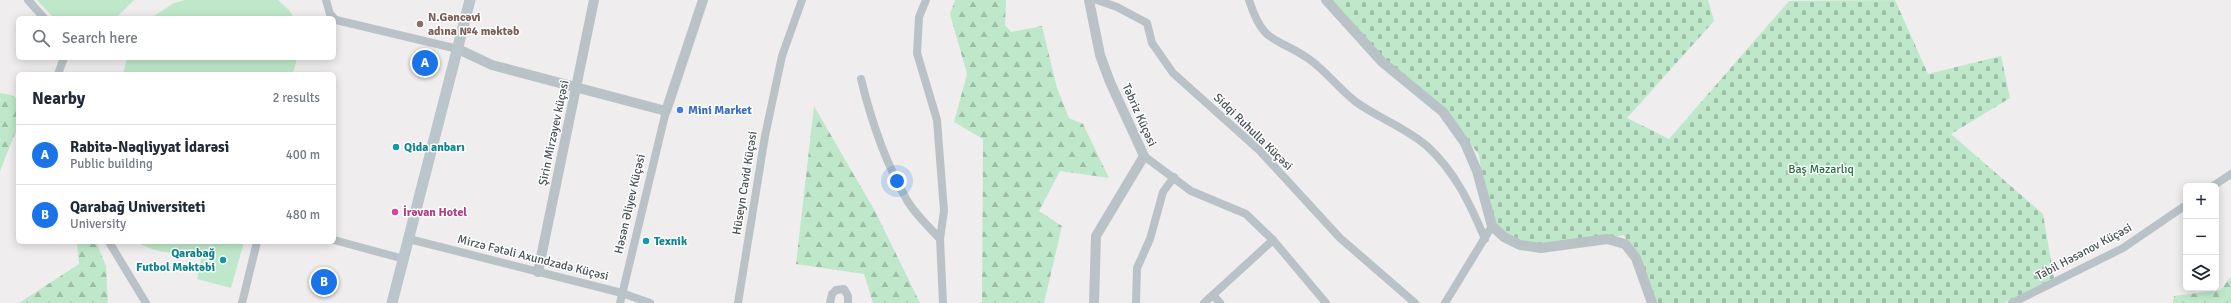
<!DOCTYPE html>
<meta charset="utf-8">
<style>
body{margin:0;font-family:Signika,sans-serif;background:#f2f2f3;color:#1f2937}
.controls{position:absolute;right:12px;bottom:12px;display:grid;overflow:hidden;border-radius:6px;box-shadow:0 2px 10px #0003}
.controls button{width:36px;height:36px;display:grid;place-items:center;padding:0;border:0;border-bottom:1px solid #e0e1e3;background:#fff;color:#1f2937;font:20px sans-serif}
.you{position:absolute;left:897px;top:181px;width:14px;height:14px;margin:-10px;border:3px solid #fff;border-radius:50%;background:#1a73e8;box-shadow:0 0 0 6px #1a73e833}
.badge{display:grid;place-items:center;width:26px;height:26px;border-radius:50%;background:#1a73e8;color:#fff;font-size:13px;font-weight:700}
.pin{position:absolute;translate:-50% -50%;border:2px solid #fff;box-shadow:0 1px 4px #0006}
.list{margin:0;padding:0;list-style:none}
h2{display:flex;justify-content:space-between;align-items:center;height:52px;margin:0;padding:0 16px;font-size:17px}
h2 small{font-size:13px;font-weight:400;color:#747a83}
.list li{display:grid;grid-template-columns:26px 1fr auto;gap:12px;align-items:center;box-sizing:border-box;height:60px;padding:0 16px;border-top:1px solid #e0e1e3}
.list b{display:block;font-size:15px;white-space:nowrap}
.list p{margin:0;font-size:13px;white-space:nowrap;color:#747a83}
.list em{font-size:13px;font-style:normal;color:#747a83}
.icon{flex:none;width:22px;height:22px;fill:none;stroke:currentColor;stroke-width:2;stroke-linecap:round;stroke-linejoin:round}
.map{position:relative;flex:none;width:2231px;height:303px;overflow:hidden}
.search{position:absolute;background:#fff;box-shadow:0 2px 10px #0003;left:16px;top:16px;width:320px;height:44px;display:flex;align-items:center;gap:10px;box-sizing:border-box;padding:0 14px;border-radius:6px;color:#747a83;font-size:15px}
.panel{position:absolute;background:#fff;box-shadow:0 2px 10px #0003;left:16px;top:72px;width:320px;height:172px;border-radius:6px}
.map>svg:first-child{display:block}
.green{fill:#bfe8ca}
.forest{fill:url(#forest-firs)}
.cemetery{fill:url(#cemetery-stones)}
.lines{fill:none;stroke-linecap:round;stroke-linejoin:round}
.minor{stroke:#b9c3c7;stroke-width:8}
.tertiary{stroke:#b9c3c7;stroke-width:10}
.secondary{stroke:#bac5cc;stroke-width:11}
.education-dot{fill:#8d6e63;stroke:#fff;stroke-width:1.5}
.shop-dot{fill:#3f7fe0;stroke:#fff;stroke-width:1.5}
.culture-dot{fill:#0f9aa8;stroke:#fff;stroke-width:1.5}
.hotel-dot{fill:#d1479c;stroke:#fff;stroke-width:1.5}
.labels{text-anchor:middle;dominant-baseline:central;stroke-width:3;stroke-linejoin:round;paint-order:stroke}
.education-label{font-size:12px;font-weight:bold;fill:#785e54;stroke:#fff;text-anchor:start}
.shop-label{font-size:12px;font-weight:bold;fill:#366cbe;stroke:#fff;text-anchor:start}
.street-label{font-size:12px;fill:#475257;stroke:#fff}
.culture-label{font-size:12px;font-weight:bold;fill:#0d838f;stroke:#fff;text-anchor:start}
.park-label{font-size:12px;fill:#226f3e;stroke:#fff}
.hotel-label{font-size:12px;font-weight:bold;fill:#b23c85;stroke:#fff;text-anchor:start}
</style>
<div class="map">
<svg width="2231" height="303" viewBox="0 0 2231 303">
<defs>
<pattern id="forest-firs" width="22" height="20" patternUnits="userSpaceOnUse"><rect width="22" height="20" fill="#bfe8ca"/><path d="M5 1l3.5 6h-7zM16 11l3.5 6h-7z" fill="#9dbfa7"/></pattern>
<pattern id="cemetery-stones" width="16" height="16" patternUnits="userSpaceOnUse"><rect width="16" height="16" fill="#bfe8ca"/><path d="M2 7V4a2 2 0 0 1 4 0v3zM10 15v-3a2 2 0 0 1 4 0v3z" fill="#9dbfa7"/></pattern>
</defs>
<rect width="100%" height="100%" fill="#efeded"/>
<g class="green">
<polygon points="37,0 134,0 116,18 54,18"/>
<polygon points="185,0 278,0 289,10 294,18 151,18 174,3"/>
<polygon points="127,58 297,58 294,70 291,74 123,74"/>
<path d="M138 242H244L231 288 197 279 202 254C194 251 189 253 180 253 166 253 148 250 138 242Z"/>
</g>
<g class="forest">
<polygon points="955,0 1006,0 1005,25 1011,32 1042,26 1057,88 1069,118 1083,124 1109,178 1060,171 1039,211 1062,226 1044,303 982,303 983,139 954,122 967,74 950,14"/>
<polygon points="0,93 11,95 18,99 18,126 0,171"/>
<polygon points="814,106 876,213 920,303 873,303 864,274 796,264"/>
<polygon points="77,242 96,242 106,266 108,303 19,303 79,264"/>
<polygon points="2231,276 2231,303 2173,303 2174,296 2221,290"/>
</g>
<polygon class="cemetery" points="1327,0 1708,0 1714,21 1627,118 1669,139 1789,1 1895,0 1928,74 2001,56 2010,98 1951,134 2043,214 2054,278 2004,303 1652,303 1624,235 1571,245 1532,248 1498,229 1483,186 1479,155 1449,115 1383,60"/>
<g class="lines">
<g class="minor">
<polyline points="28,0 44,18"/>
<polyline points="326,0 330,14 336,20 458,49"/>
<polyline points="926,0 919,17 917,53 937,120 944,211 940,239 943,303"/>
<polyline points="1097,0 1117,7 1147,23 1152,43 1173,73 1259,150 1340,238 1415,303"/>
<path d="M1249 0C1264 46 1274 35 1309 59 1326 71 1339 89 1356 102 1378 118 1407 128 1428 147 1456 173 1470 204 1485 239"/>
<polyline points="58,74 64,58"/>
<path d="M861 79C871 120 887 166 908 202 917 216 929 227 940 239"/>
<polyline points="1144,156 1191,191 1246,214 1273,240 1326,303"/>
<polyline points="2213,186 2231,174"/>
<polyline points="409,239 622,293 650,303"/>
<polyline points="334,240 404,259"/>
<polyline points="109,242 146,303"/>
<polyline points="1213,295 1220,303"/>
<polyline points="242,303 257,242"/>
<polyline points="620,303 666,111"/>
<polyline points="738,303 765,136 782,56 802,0"/>
<polyline points="830,303 832,294 836,290 844,289 848,296 848,303"/>
<polyline points="1136,303 1137,268 1150,239 1163,192 1174,177"/>
<polyline points="1204,303 1273,240"/>
<polyline points="1445,303 1492,226"/>
<polyline points="2012,303 2123,248 2186,205"/>
</g>
<g class="tertiary">
<polyline points="1089,0 1100,55 1110,82 1144,156 1096,236 1094,303"/>
<polyline points="1326,0 1382,62 1443,112 1465,143 1477,171 1492,226 1504,237 1520,245 1541,248 1607,239 1625,244 1636,258 1652,303"/>
<polyline points="458,49 492,65 666,111 703,0"/>
<polyline points="538,272 594,0"/>
</g>
<polyline class="secondary" points="392,303 470,0"/>
</g>
<circle class="education-dot" cx="420" cy="24" r="4"/>
<circle class="shop-dot" cx="680" cy="110" r="4"/>
<g class="culture-dot">
<circle cx="396" cy="147" r="4"/>
<circle cx="646" cy="241" r="4"/>
<circle cx="223" cy="260" r="4"/>
</g>
<circle class="hotel-dot" cx="395" cy="212" r="4"/>
<g class="labels">
<g class="education-label">
<text x="428" y="17">N.Gəncəvi<tspan x="428" dy="14">adına №4 məktəb</tspan></text>
</g>
<g class="shop-label">
<text x="688" y="110">Mini Market</text>
</g>
<g class="street-label">
<text transform="translate(1139 115) rotate(66)">Təbriz Küçəsi</text>
<text transform="translate(1253 132) rotate(44)">Sidqi Ruhulla Küçəsi</text>
<text transform="translate(554 133) rotate(-78)">Şirin Mirzəyev küçəsi</text>
<text transform="translate(745 183) rotate(-81)">Hüseyn Cavid Küçəsi</text>
<text transform="translate(630 204) rotate(-77)">Həsən Əliyev Küçəsi</text>
<text transform="translate(2084 252) rotate(-28)">Tabil Həsənov Küçəsi</text>
<text transform="translate(533 258) rotate(14)">Mirzə Fətəli Axundzadə Küçəsi</text>
</g>
<g class="culture-label">
<text x="404" y="147">Qida anbarı</text>
<text x="654" y="241">Texnik</text>
<text x="215" y="253" text-anchor="end">Qarabağ<tspan x="215" dy="14">Futbol Məktəbi</tspan></text>
</g>
<g class="park-label">
<text x="1821" y="169">Baş Məzarlıq</text>
</g>
<g class="hotel-label">
<text x="403" y="212">İrəvan Hotel</text>
</g>
</g>
</svg>
<div class="controls">
<button>+</button>
<button>−</button>
<button><svg class="icon" aria-label="layers" viewBox="0 0 24 24"><path d="M12 4l9 5-9 5-9-5zM3 14l9 5 9-5"/></svg></button>
</div>
<div class="you"></div>
<div class="pin badge" style="left:425px;top:63px">A</div>
<div class="pin badge" style="left:324px;top:282px">B</div>
<div class="search"><svg class="icon" aria-label="search" viewBox="0 0 24 24"><circle cx="10" cy="10" r="6"/><path d="M15 15l6 6"/></svg>Search here</div>
<section class="panel">
<h2>Nearby<small>2 results</small></h2>
<ul class="list">
<li><span class="badge">A</span><div><b>Rabitə-Nəqliyyat İdarəsi</b><p>Public building</p></div><em>400 m</em></li>
<li><span class="badge">B</span><div><b>Qarabağ Universiteti</b><p>University</p></div><em>480 m</em></li>
</ul>
</section>
</div>
